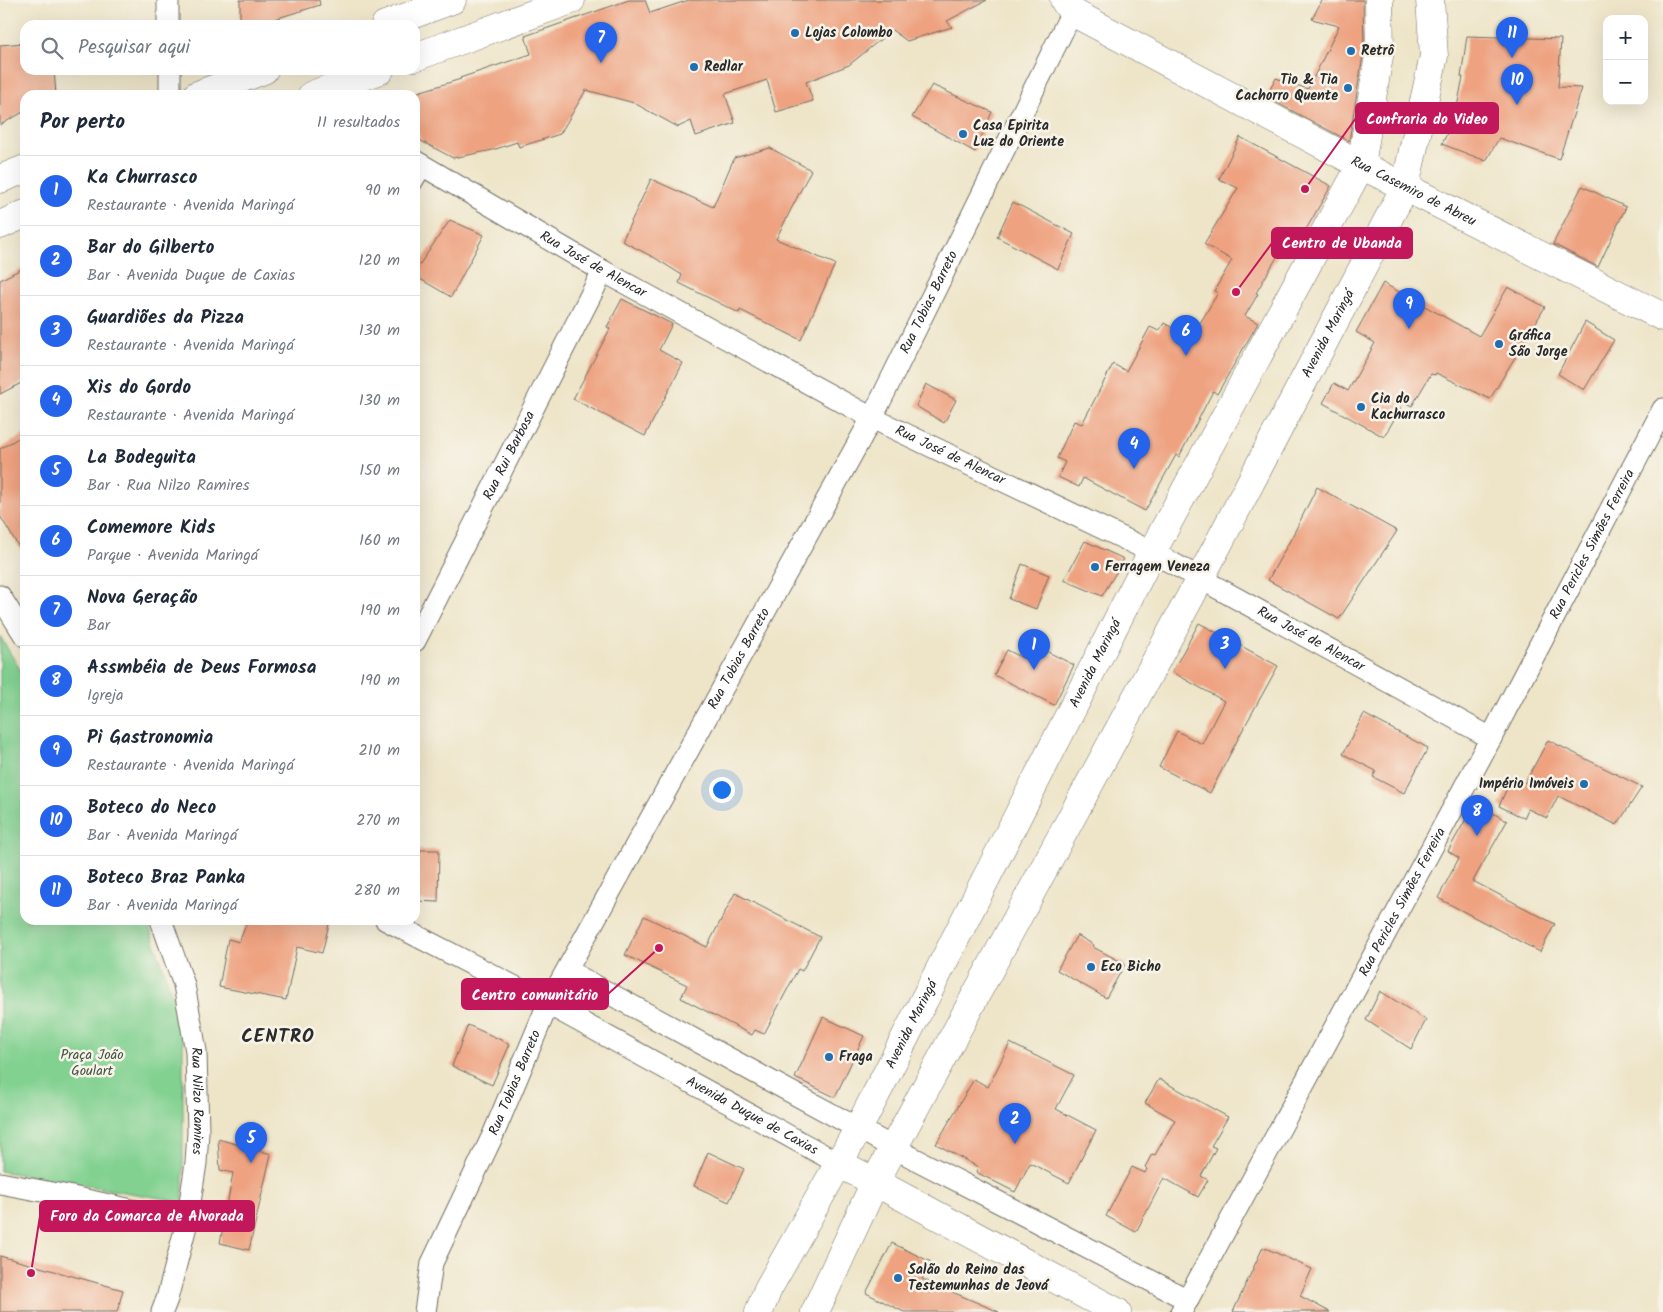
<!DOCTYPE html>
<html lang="pt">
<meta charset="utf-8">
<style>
body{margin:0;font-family:Kalam,sans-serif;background:#f2f2f3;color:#1f2937}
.controls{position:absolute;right:15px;top:15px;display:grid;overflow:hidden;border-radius:10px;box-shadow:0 5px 20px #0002}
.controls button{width:45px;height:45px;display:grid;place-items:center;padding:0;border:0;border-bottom:1px solid #e0e1e3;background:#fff;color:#1f2937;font:25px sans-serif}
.you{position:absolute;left:721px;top:789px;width:18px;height:18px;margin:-12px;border:4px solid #fff;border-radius:50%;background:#1a73e8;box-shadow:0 0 0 8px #1a73e833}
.badge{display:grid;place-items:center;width:32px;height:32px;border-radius:50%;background:#2563eb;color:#fff;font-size:16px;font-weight:700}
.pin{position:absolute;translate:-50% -41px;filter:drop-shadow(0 1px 2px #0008)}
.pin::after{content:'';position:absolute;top:26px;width:18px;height:15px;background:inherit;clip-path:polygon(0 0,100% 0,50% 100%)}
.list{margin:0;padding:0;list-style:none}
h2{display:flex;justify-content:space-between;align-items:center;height:65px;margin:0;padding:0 20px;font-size:21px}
h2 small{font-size:16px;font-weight:400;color:#747a83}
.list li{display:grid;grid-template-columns:32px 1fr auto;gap:15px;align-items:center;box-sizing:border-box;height:70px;padding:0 20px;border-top:1px solid #e0e1e3}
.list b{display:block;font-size:19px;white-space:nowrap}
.list p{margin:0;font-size:16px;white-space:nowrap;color:#747a83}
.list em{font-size:16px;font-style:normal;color:#747a83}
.icon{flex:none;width:28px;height:28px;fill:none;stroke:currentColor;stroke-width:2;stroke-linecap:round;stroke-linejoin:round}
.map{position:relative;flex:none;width:1663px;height:1312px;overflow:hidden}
.search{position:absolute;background:#fff;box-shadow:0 5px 20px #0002;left:20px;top:20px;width:400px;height:55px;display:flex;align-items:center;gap:12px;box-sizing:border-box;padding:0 18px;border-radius:15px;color:#747a83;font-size:19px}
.panel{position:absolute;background:#fff;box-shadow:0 5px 20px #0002;left:20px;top:90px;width:400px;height:835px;border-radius:15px}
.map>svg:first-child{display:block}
.green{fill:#82d191;stroke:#567e5e}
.building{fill:#eea280}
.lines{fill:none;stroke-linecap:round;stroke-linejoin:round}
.lane-casing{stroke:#6f6c62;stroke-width:13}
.street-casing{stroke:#6f6c62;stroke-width:23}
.secondary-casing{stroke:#6f6c62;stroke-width:29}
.primary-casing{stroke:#6f6c62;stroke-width:29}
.lane{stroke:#fff;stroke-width:11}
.street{stroke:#fff;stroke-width:21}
.secondary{stroke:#fff;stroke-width:28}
.primary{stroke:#fff;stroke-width:28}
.poi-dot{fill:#1f6fb2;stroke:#f7f3e8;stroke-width:2}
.labels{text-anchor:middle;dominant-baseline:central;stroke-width:5;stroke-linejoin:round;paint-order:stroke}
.poi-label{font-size:14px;font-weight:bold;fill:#2b2b2b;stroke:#f7f3e8;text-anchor:start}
.street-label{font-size:14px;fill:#2b2b2b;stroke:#f7f3e8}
.park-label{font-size:14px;fill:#415444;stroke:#f7f3e8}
.district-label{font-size:19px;font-weight:bold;letter-spacing:1px;fill:#2b2b2b;stroke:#f7f3e8}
.leader{fill:none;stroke:#c2185b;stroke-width:2}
.callout-dot{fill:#c2185b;stroke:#f7f3e8;stroke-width:2}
.callout{fill:#c2185b;stroke:#c2185b;stroke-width:2}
.callout-label{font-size:15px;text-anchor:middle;font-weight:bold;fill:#fff}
</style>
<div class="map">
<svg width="1663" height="1312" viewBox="0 0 1663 1312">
<rect width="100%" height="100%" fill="#f7f3e8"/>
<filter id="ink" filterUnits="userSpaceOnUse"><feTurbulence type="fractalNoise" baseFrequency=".02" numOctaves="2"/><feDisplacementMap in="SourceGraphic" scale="10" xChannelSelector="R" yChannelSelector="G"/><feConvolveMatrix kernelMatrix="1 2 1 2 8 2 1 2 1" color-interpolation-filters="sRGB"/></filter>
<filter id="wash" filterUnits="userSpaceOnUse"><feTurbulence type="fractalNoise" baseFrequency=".0096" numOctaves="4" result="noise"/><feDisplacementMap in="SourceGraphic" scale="20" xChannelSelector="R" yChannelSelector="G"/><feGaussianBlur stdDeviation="1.12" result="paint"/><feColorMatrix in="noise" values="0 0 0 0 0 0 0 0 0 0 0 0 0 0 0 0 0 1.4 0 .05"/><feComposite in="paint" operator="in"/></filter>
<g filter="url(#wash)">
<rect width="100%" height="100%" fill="#eee5c9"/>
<polygon class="green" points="0,636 25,678 25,920 147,920 183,1029 183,1202 0,1171"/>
<g id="blocks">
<g class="building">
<polygon points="240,0 319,0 320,5 255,25 240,25"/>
<polygon points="629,0 645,0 650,13 689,0 987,0 947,21 952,27 907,41 892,30 849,65 806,82 813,101 776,112 767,80 725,94 735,123 696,136 691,121 678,127 634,103 586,90 560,134 519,147 517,142 493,150 453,158 421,141 415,124 415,93 461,79 460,78 531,54 525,36"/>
<polygon points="1322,0 1363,0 1364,49 1349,141 1266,97 1276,78 1308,89 1339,26 1312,19"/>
<polygon points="1467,36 1561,39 1558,87 1582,88 1559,159 1499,138 1486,161 1442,144 1455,117 1463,77 1461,77"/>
<polygon points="25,43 25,70 54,70 56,95 25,95 25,111 0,125 0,45"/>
<polygon points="932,85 992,112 975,152 912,117"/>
<polygon points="1240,137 1331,186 1301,238 1291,233 1256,293 1258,294 1245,316 1258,323 1217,394 1213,391 1179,457 1176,455 1145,511 1083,478 1079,487 1058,477 1065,462 1057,458 1074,421 1082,424 1113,364 1126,371 1150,327 1159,331 1164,323 1191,338 1218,293 1214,291 1232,260 1204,244 1238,188 1219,179"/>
<polygon points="770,148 811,170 776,239 835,264 801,340 740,310 739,313 679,283 682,275 655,258 622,241 651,179 713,207 734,158"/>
<polygon points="1582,186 1626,207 1598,267 1553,244"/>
<polygon points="1013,202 1074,234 1058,269 997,237"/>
<polygon points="450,220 484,235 451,297 415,276 415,271"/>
<polygon points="25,267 25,381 0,394 0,280"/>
<polygon points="1383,283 1479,336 1508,287 1545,307 1490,399 1436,373 1435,375 1431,374 1412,406 1404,402 1384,437 1323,403 1334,383 1348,391 1375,343 1356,332"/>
<polygon points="622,299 672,324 659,350 683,363 645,436 573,399 610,329 607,327"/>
<polygon points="1585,322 1614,340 1584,390 1558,374"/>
<polygon points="926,384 956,400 944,423 916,406"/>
<polygon points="25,434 25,557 0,516 0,449"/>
<polygon points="1317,487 1397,531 1339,619 1268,580 1293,535"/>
<polygon points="1085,541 1124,559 1102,596 1064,580"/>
<polygon points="1022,564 1049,575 1036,609 1009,599"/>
<polygon points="1199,623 1278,666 1241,733 1210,793 1159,767 1177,731 1202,744 1224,701 1172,672"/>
<polygon points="1030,643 1074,665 1054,705 994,675 1007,650 1023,658"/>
<polygon points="1364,714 1428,748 1404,793 1373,777 1376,771 1343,754"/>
<polygon points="1548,740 1642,787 1617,825 1558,796 1547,818 1528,809 1524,818 1499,806 1512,777 1525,783"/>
<polygon points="1475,803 1507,821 1473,881 1555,924 1540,952 1438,898 1459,858 1448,851"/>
<polygon points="415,850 439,850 438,902 415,901"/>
<polygon points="735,893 820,937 802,971 798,969 764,1034 755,1030 752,1035 681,998 687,985 625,955 644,916 707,947"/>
<polygon points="248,920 330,920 322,953 297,947 286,1000 219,987 228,939 239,942"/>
<polygon points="1077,935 1094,945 1093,947 1125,964 1106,998 1057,970"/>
<polygon points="1380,991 1426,1020 1411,1049 1366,1020"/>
<polygon points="823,1017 864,1036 835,1097 795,1078"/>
<polygon points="468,1025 510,1044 492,1085 452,1066"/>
<polygon points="1010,1043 1074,1075 1056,1109 1096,1130 1069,1183 1030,1163 1015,1192 976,1172 978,1167 936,1144 974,1079 988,1087"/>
<polygon points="1159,1079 1228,1117 1211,1146 1216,1148 1201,1176 1208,1180 1198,1197 1164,1178 1136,1232 1106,1216 1132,1167 1145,1173 1147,1169 1145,1167 1152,1154 1155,1155 1175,1120 1145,1103"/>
<polygon points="218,1139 271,1154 249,1250 220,1243 233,1173 220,1170"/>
<polygon points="708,1152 744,1169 729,1202 694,1186"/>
<polygon points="892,1243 931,1262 922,1279 999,1312 904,1312 866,1293"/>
<polygon points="1263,1247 1312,1269 1300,1296 1330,1312 1233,1312"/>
<polygon points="0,1256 123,1290 117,1312 0,1312"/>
</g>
</g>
</g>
<g filter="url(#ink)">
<use href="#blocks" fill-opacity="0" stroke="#6f6c62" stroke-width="1"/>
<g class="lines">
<g class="lane-casing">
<polyline id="lane" points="415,186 426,168"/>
</g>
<g class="street-casing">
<g id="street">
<polyline points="168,0 168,25"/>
<polyline points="170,70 170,95"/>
<path id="s1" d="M415 161 603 271 872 418 1152 552 1491 738"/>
<polyline points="0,596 25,636"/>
<path id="s2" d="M415 641 603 271"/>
<path id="s3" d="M161 920 184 985 196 1051 198 1132 196 1163 187 1222 167 1299 162 1312"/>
<path id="s4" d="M386 920 548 1004 838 1163"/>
<polyline points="568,971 894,1148 1188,1300"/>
<polyline points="0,1183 63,1195 187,1222"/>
<path id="s5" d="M425 1312 432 1263 493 1135 548 1004 872 418 1072 12"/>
<path id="s6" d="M1181 1312 1491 738 1663 409"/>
</g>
</g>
<g class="secondary-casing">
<g id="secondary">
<path id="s7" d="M1064 0 1072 12 1361 165 1663 317"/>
<polyline points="838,1163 875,1182 1117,1312"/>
<path id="s8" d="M759 1312 768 1289 858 1129 887 1073 1152 552 1361 165 1380 50 1379 0"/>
<path id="s9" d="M815 1312 875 1182 1200 579 1405 187 1434 56 1430 0"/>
</g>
</g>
<g class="primary-casing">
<g id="primary">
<polyline points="385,25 452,0"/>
<polyline points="415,57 571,0"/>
<polyline points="197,95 264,70"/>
<polyline points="312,95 380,70"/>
<polyline points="0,179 25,169"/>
<polyline points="0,225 25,214"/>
</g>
</g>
<use href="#lane" class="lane"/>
<use href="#street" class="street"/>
<use href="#secondary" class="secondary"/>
<use href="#primary" class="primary"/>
</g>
</g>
<g class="poi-dot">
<circle cx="795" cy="33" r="5"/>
<circle cx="1351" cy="51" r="5"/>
<circle cx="694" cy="67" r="5"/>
<circle cx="1348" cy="88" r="5"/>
<circle cx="963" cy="134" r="5"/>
<circle cx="1499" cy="344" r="5"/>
<circle cx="1361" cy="407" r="5"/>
<circle cx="1095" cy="567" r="5"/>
<circle cx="1584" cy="784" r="5"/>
<circle cx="1091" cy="967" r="5"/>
<circle cx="829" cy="1057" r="5"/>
<circle cx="898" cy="1278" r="5"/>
</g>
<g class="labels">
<g class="poi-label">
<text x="805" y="33">Lojas Colombo</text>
<text x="1361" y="51">Retrô</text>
<text x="704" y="67">Redlar</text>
<text x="1338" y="80" text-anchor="end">Tio &amp; Tia<tspan x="1338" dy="16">Cachorro Quente</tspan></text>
<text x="973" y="126">Casa Epirita<tspan x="973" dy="16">Luz do Oriente</tspan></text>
<text x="1509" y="336">Gráfica<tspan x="1509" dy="16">São Jorge</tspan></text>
<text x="1371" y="399">Cia do<tspan x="1371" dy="16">Kachurrasco</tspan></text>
<text x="1105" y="567">Ferragem Veneza</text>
<text x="1574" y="784" text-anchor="end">Império Imóveis</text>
<text x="1101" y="967">Eco Bicho</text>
<text x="839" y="1057">Fraga</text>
<text x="908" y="1270">Salão do Reino das<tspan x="908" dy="16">Testemunhas de Jeová</tspan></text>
</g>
<g class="street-label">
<text stroke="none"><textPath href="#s7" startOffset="400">Rua Casemiro de Abreu</textPath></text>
<text stroke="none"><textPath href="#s1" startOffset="206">Rua José de Alencar</textPath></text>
<text stroke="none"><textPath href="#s5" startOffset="1132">Rua Tobias Barreto</textPath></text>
<text stroke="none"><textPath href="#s9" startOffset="1105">Avenida Maringá</textPath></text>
<text stroke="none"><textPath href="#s1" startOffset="611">Rua José de Alencar</textPath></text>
<text stroke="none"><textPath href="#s2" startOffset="208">Rua Rui Barbosa</textPath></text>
<text stroke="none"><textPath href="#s6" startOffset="871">Rua Pericles Simões Ferreira</textPath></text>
<text stroke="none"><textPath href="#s1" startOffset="1016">Rua José de Alencar</textPath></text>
<text stroke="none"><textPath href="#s5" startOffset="728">Rua Tobias Barreto</textPath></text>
<text stroke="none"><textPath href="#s8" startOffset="731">Avenida Maringá</textPath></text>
<text stroke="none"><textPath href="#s6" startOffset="466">Rua Pericles Simões Ferreira</textPath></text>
<text stroke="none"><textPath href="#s8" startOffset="326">Avenida Maringá</textPath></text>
<text stroke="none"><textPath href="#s5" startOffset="248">Rua Tobias Barreto</textPath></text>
<text stroke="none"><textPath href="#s3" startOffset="186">Rua Nilzo Ramires</textPath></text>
<text stroke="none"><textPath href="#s4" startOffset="415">Avenida Duque de Caxias</textPath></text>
</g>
<g class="park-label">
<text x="92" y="1055">Praça João<tspan x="92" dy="16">Goulart</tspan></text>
</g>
<g class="district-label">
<text x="278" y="1037">CENTRO</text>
</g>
</g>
<path class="leader" d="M1305 189L1356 118M1236 292L1272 243M659 948L608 994M31 1273L40 1216"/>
<g class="callout-dot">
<circle cx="1305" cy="189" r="5"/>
<circle cx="1236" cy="292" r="5"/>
<circle cx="659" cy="948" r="5"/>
<circle cx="31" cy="1273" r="5"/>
</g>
<g class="callout">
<rect x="1356" y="103" width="142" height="30" rx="5"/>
<rect x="1272" y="228" width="140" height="30" rx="5"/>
<rect x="462" y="979" width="146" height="30" rx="5"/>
<rect x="40" y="1201" width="214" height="30" rx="5"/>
</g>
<g class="callout-label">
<text x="1427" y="124">Confraria do Video</text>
<text x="1342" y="248">Centro de Ubanda</text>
<text x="535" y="1000">Centro comunitário</text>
<text x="147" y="1221">Foro da Comarca de Alvorada</text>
</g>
</svg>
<div class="controls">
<button>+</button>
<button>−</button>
</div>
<div class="you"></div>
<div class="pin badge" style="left:1034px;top:670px">1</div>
<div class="pin badge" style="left:1015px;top:1144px">2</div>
<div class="pin badge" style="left:1225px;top:669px">3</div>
<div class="pin badge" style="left:1134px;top:469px">4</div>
<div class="pin badge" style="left:251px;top:1163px">5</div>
<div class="pin badge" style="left:1186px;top:356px">6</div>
<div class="pin badge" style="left:601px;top:63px">7</div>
<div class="pin badge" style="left:1477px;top:836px">8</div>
<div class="pin badge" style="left:1409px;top:329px">9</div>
<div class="pin badge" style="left:1517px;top:105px">10</div>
<div class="pin badge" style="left:1512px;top:58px">11</div>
<div class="search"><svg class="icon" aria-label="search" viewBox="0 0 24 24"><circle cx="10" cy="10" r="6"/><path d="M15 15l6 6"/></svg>Pesquisar aqui</div>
<section class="panel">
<h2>Por perto<small>11 resultados</small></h2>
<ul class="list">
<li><span class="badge">1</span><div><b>Ka Churrasco</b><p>Restaurante · Avenida Maringá</p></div><em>90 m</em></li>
<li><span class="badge">2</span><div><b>Bar do Gilberto</b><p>Bar · Avenida Duque de Caxias</p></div><em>120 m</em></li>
<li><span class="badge">3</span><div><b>Guardiões da Pizza</b><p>Restaurante · Avenida Maringá</p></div><em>130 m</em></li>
<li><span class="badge">4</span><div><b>Xis do Gordo</b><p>Restaurante · Avenida Maringá</p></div><em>130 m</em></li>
<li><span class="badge">5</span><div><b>La Bodeguita</b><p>Bar · Rua Nilzo Ramires</p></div><em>150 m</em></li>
<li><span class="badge">6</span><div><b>Comemore Kids</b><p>Parque · Avenida Maringá</p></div><em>160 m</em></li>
<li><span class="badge">7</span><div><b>Nova Geração</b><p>Bar</p></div><em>190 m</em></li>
<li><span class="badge">8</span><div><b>Assmbéia de Deus Formosa</b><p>Igreja</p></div><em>190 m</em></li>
<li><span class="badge">9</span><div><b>Pi Gastronomia</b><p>Restaurante · Avenida Maringá</p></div><em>210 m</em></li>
<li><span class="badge">10</span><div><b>Boteco do Neco</b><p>Bar · Avenida Maringá</p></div><em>270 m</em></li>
<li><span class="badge">11</span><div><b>Boteco Braz Panka</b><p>Bar · Avenida Maringá</p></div><em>280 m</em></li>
</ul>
</section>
</div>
